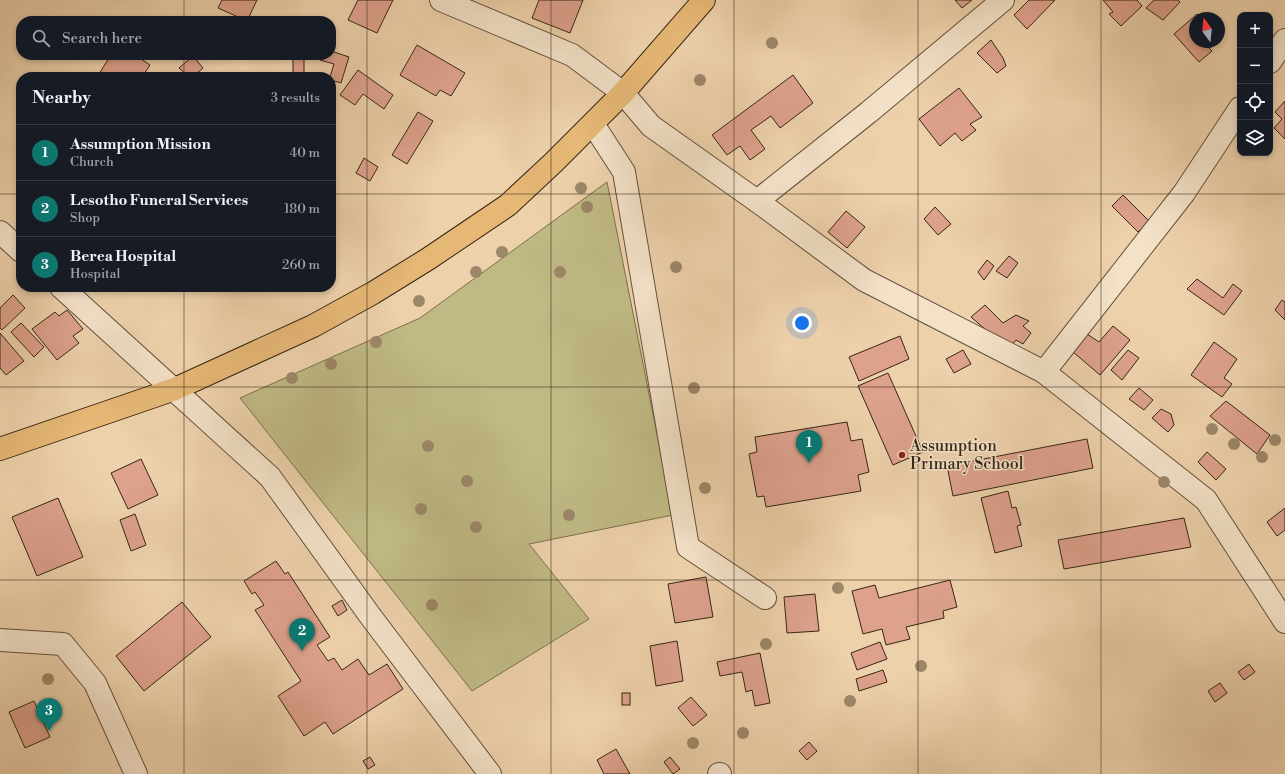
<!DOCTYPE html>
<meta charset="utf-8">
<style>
body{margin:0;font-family:"Libre Bodoni",serif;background:#20242c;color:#f1f3f6}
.controls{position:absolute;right:12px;top:12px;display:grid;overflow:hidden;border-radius:8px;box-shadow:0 2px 6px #0003}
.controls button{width:36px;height:36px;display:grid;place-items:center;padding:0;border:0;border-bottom:1px solid #363941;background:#171b24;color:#f1f3f6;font:20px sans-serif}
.compass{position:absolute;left:1189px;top:12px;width:36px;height:36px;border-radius:50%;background:#171b24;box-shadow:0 2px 6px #0003;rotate:345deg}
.you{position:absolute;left:802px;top:323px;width:14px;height:14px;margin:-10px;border:3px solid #fff;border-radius:50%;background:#1a73e8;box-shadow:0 0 0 6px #1a73e833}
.badge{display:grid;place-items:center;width:26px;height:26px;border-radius:50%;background:#0f766e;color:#fff;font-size:13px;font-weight:700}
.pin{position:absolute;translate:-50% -33px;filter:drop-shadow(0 1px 2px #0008)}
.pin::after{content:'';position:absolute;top:21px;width:14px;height:12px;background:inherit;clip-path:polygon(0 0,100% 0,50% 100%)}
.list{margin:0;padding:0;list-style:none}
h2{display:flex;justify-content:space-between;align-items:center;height:52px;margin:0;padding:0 16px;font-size:17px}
h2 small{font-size:13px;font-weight:400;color:#9ea1a6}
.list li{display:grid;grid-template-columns:26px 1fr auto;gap:12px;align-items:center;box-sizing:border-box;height:56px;padding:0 16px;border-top:1px solid #363941}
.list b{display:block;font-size:15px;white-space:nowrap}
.list p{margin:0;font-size:13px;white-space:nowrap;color:#9ea1a6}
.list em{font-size:13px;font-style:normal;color:#9ea1a6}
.icon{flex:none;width:22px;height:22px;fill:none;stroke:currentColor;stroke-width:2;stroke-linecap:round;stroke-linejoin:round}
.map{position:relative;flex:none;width:1285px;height:774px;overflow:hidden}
.search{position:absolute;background:#171b24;box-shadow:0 2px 6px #0003;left:16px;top:16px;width:320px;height:44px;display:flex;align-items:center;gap:10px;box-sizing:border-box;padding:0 14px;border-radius:16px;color:#9ea1a6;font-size:15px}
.panel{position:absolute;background:#171b24;box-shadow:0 2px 6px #0003;left:16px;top:72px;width:320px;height:220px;border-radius:16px}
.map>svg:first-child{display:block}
.green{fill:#bfb984;stroke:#7b704c}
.building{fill:#dda18c;stroke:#372615}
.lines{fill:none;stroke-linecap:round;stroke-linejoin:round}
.minor-casing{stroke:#64513a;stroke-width:24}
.major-casing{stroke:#372615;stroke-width:24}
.minor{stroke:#f3e1c8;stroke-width:22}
.major{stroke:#e6b876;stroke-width:22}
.tree{fill:#9c8768}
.grid{fill:none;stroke:#372615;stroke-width:1;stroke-opacity:0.55}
.poi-dot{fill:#8f2418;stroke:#f3e1c8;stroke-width:1.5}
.labels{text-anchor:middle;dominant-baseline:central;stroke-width:3;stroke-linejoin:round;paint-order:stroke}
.poi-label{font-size:16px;fill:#372615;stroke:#f3e1c8;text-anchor:start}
</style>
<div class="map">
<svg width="1285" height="774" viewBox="0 0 1285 774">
<rect width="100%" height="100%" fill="#edd1ab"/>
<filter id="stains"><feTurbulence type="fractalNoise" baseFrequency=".005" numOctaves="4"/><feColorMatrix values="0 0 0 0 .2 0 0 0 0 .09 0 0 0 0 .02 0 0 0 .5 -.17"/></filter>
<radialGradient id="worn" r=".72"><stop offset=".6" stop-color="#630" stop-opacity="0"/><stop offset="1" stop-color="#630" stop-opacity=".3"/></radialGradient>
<polygon class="green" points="607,182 673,515 529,544 589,619 472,691 240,398 420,318"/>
<g class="building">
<polygon points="222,0 257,0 247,21 218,8"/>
<polygon points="358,0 393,0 377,33 348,20"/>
<polygon points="539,0 583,0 570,33 532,18"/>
<polygon points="955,0 972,0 962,8"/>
<polygon points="1029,0 1055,0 1027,29 1014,15"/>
<polygon points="1103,0 1137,0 1142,6 1121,26 1109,14 1113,12"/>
<polygon points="1154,0 1178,0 1180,2 1163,20 1146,8"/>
<polygon points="1197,14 1201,18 1195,18 1195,42 1203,42 1212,51 1199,62 1174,34"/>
<polygon points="991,40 1003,58 1006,66 997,73 977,53"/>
<polygon points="417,45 465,73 451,96 440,90 436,96 400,75"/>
<polygon points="331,51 349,57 341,83 331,80 330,77 334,64 320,60 322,55 331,55"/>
<polygon points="111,55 135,55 150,65 142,77 97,77"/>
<polygon points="293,55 304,55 304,75 293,74"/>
<polygon points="193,56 203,68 193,77 189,77 179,68"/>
<polygon points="358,70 393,95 384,109 363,94 355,105 340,95"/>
<polygon points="793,75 813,103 780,128 771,116 751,130 765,149 750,160 740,146 727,155 712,135"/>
<polygon points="959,88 982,117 970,124 976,130 962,141 955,133 940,146 919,119"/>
<polygon points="1285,101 1285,139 1274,128 1282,119 1275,112"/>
<polygon points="418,112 433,121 407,164 392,155"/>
<polygon points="364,158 378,167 370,181 356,173"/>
<polygon points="1123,195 1149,221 1138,232 1112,206"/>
<polygon points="935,207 951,224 938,235 924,219"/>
<polygon points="846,211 865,227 847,248 828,232"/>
<polygon points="1009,256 1018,263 1007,278 996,271"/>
<polygon points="987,260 994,266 984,280 978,272"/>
<polygon points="1197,279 1223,298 1233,284 1242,291 1224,315 1187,289"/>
<polygon points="13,295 25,308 2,330 0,328 0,308"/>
<polygon points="1282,300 1285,302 1285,320 1275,310"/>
<polygon points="985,305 1003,323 1016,315 1029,321 1023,326 1031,333 1023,344 1016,340 1008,349 971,317"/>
<polygon points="67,310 83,329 73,336 79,343 57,360 32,329 55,312 59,316"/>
<polygon points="21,323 44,347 34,357 11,332"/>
<polygon points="1113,326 1130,340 1100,375 1073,352 1087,334 1099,342"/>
<polygon points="0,333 24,361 6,375 0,368"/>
<polygon points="900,336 909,359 859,381 849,357"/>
<polygon points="1214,342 1237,359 1224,378 1232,384 1222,397 1191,375"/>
<polygon points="963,350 971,364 954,373 946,359"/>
<polygon points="1128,350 1139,358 1122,380 1111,370"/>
<polygon points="888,373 923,452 893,465 858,386"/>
<polygon points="1139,388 1153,400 1144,410 1129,399"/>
<polygon points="1226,401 1270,435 1257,454 1210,416"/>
<polygon points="1161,409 1171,414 1174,425 1168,432 1152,418"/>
<polygon points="847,422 851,441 862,439 869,472 858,475 861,491 766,507 764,496 757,497 749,454 757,452 755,437"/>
<polygon points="1087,439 1093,468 953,496 947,466"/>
<polygon points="1207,452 1226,469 1216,480 1198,462"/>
<polygon points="141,459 158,495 128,509 111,473"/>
<polygon points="1008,491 1012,508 1016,507 1021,525 1017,526 1022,546 995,553 981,498"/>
<polygon points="58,498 83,557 37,576 12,517"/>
<polygon points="1285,508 1285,530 1277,536 1267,522"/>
<polygon points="135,514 146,545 131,551 120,520"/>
<polygon points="1184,518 1191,547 1064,569 1058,540"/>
<polygon points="276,561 285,574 288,572 330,637 317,645 328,661 334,658 342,670 358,659 369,675 387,664 403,689 333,734 325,722 304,736 278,696 301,681 255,610 264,605 255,592 252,594 244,581"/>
<polygon points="706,577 713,617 675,623 668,584"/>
<polygon points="950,580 957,607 943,611 944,618 906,627 910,639 886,645 882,629 863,634 852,591 875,585 879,598"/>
<polygon points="815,594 819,631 787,633 784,597"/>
<polygon points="342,600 347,610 338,616 332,606"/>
<polygon points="182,602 211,637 144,691 116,656"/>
<polygon points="677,641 683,681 656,686 650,646"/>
<polygon points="880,642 887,659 857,670 851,653"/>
<polygon points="760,653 770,703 755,706 752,690 746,692 742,672 720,676 717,662"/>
<polygon points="1249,664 1255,672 1244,680 1238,672"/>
<polygon points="883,670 887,682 859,691 856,679"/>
<polygon points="1220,683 1227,693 1215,702 1208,691"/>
<rect x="622" y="693" width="8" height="12"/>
<polygon points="691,697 707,715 693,726 678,708"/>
<polygon points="34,701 50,737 25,748 9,712"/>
<polygon points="809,742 817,751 807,760 799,751"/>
<polygon points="616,749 630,774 604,774 597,760"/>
<polygon points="370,757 375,765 368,769 363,761"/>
<polygon points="670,757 680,769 673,774 664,762"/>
</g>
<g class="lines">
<g class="minor-casing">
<g id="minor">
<polyline points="441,0 572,55 623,93 651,126 757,201 864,280 1044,372 1206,500 1285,622"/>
<polyline points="1270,62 1285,40"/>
<polyline points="593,124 624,172 688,547 765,598"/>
<polyline points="757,201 869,112 1003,0"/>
<polyline points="0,232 21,251"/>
<polyline points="61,287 270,477 371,617 490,774"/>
<polyline points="1044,372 1184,193 1240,108"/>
<polyline points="0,640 63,644 95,683 136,774"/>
<polyline points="719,774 720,774"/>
</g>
</g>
<g class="major-casing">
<polyline id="major" points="0,449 175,389 313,326 373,293 428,259 508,205 553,163 623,93 704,0"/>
</g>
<use href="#minor" class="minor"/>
<use href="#major" class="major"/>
</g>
<g class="tree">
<circle cx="772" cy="43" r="6"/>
<circle cx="700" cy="80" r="6"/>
<circle cx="581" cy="188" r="6"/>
<circle cx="587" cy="207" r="6"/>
<circle cx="502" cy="252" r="6"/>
<circle cx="676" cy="267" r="6"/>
<circle cx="476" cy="272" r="6"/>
<circle cx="560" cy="272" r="6"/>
<circle cx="419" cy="301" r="6"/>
<circle cx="376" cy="342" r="6"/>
<circle cx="331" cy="364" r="6"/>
<circle cx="292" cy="378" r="6"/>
<circle cx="694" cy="388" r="6"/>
<circle cx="1212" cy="429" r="6"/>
<circle cx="1275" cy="440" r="6"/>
<circle cx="1234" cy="444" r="6"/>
<circle cx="428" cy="446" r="6"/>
<circle cx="1262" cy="457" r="6"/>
<circle cx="467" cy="481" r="6"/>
<circle cx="1164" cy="482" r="6"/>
<circle cx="705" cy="488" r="6"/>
<circle cx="421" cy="509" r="6"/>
<circle cx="569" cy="515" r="6"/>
<circle cx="476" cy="527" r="6"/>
<circle cx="838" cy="588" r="6"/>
<circle cx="432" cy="605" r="6"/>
<circle cx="766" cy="644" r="6"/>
<circle cx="921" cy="666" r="6"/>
<circle cx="48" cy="679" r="6"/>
<circle cx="850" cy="701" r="6"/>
<circle cx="743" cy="733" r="6"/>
<circle cx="693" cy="743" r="6"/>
</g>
<path class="grid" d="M184 0V21M367 0V774M551 0V774M734 0V774M918 0V774M1101 0V774M184 55V77M0 194H21M331 194H1285M184 287V774M0 387H1285M0 580H1285"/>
<circle class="poi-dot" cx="902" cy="455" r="4"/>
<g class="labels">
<g class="poi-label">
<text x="910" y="446">Assumption<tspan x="910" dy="18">Primary School</tspan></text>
</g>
</g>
<rect width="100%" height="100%" filter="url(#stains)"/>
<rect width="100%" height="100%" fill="url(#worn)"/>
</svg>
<div class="controls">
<button>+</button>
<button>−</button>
<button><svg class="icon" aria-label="locate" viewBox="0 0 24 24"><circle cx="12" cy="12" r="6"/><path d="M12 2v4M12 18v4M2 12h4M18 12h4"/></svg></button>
<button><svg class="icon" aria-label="layers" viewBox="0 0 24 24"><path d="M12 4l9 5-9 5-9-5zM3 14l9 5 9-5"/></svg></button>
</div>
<svg class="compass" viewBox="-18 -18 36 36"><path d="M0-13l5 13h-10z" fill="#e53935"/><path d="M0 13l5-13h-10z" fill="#9ea1a6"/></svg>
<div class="you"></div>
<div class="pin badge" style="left:809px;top:463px">1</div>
<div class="pin badge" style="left:302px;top:651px">2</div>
<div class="pin badge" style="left:49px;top:731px">3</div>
<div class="search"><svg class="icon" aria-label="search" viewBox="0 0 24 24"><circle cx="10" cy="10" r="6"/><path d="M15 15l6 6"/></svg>Search here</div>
<section class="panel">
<h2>Nearby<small>3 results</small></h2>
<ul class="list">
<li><span class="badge">1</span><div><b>Assumption Mission</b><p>Church</p></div><em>40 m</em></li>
<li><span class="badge">2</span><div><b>Lesotho Funeral Services</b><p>Shop</p></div><em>180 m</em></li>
<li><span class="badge">3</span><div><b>Berea Hospital</b><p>Hospital</p></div><em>260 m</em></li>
</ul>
</section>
</div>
